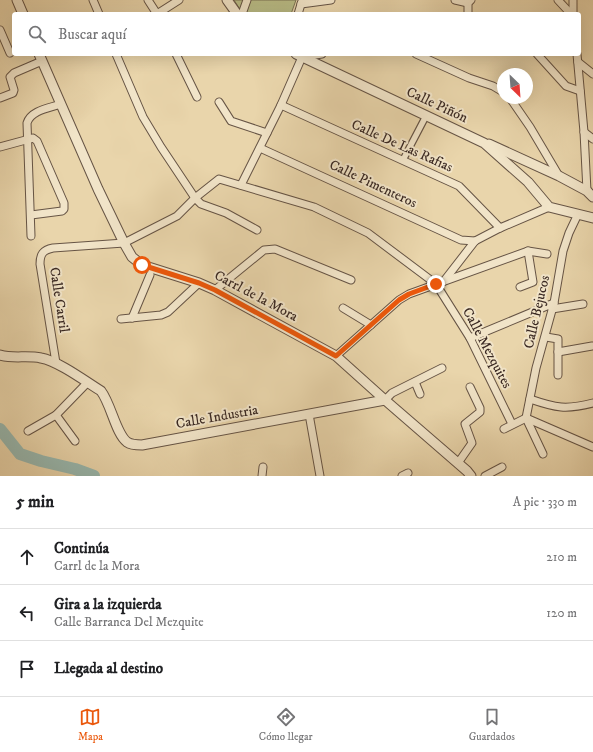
<!DOCTYPE html>
<html lang="es">
<meta charset="utf-8">
<style>
body{margin:0;font-family:"IM FELL DW Pica",serif;background:#f2f2f2;color:#202124}
.compass{position:absolute;left:497px;top:68px;width:36px;height:36px;border-radius:50%;background:#fff;box-shadow:0 4px 16px #0002;rotate:155deg}
.stop{position:absolute;width:12px;height:12px;margin:-9px;border:3px solid #ea580c;border-radius:50%;background:#fff}
.stop.end{background:#ea580c;border-color:#fff;box-shadow:0 1px 4px #0008}
.list{margin:0;padding:0;list-style:none}
h2{display:flex;justify-content:space-between;align-items:center;height:52px;margin:0;padding:0 16px;font-size:17px}
h2 small{font-size:13px;font-weight:400;color:#757577}
.list li{display:grid;grid-template-columns:26px 1fr auto;gap:12px;align-items:center;box-sizing:border-box;height:56px;padding:0 16px;border-top:1px solid #e0e0e0}
.list b{display:block;font-size:15px;white-space:nowrap}
.list p{margin:0;font-size:13px;white-space:nowrap;color:#757577}
.list em{font-size:13px;font-style:normal;color:#757577}
.icon{flex:none;width:22px;height:22px;fill:none;stroke:currentColor;stroke-width:2;stroke-linecap:round;stroke-linejoin:round}
.map{position:relative;flex:none;width:593px;height:476px;overflow:hidden}
.search{position:absolute;background:#fff;box-shadow:0 4px 16px #0002;left:12px;right:12px;top:12px;height:44px;display:flex;align-items:center;gap:10px;box-sizing:border-box;padding:0 14px;border-radius:4px;color:#757577;font-size:15px}
.sheet{height:220px;background:#fff}
nav{display:flex;justify-content:space-around;align-items:center;box-sizing:border-box;height:56px;border-top:1px solid #e0e0e0;background:#fff;font-size:11px;color:#757577}
nav a{display:grid;justify-items:center;gap:2px}
nav .on{color:#ea580c}
.map>svg:first-child{display:block}
.green{fill:#b9bd87;stroke:#7a7355}
.lines{fill:none;stroke-linecap:round;stroke-linejoin:round}
.river{stroke:#98b8af;stroke-width:12}
.pedestrian-casing{stroke:#665445;stroke-width:8}
.minor-casing{stroke:#665445;stroke-width:9}
.tertiary-casing{stroke:#665445;stroke-width:11}
.pedestrian{stroke:#f1e4c8;stroke-width:5.5}
.minor{stroke:#f1e4c8;stroke-width:7}
.tertiary{stroke:#f1e4c8;stroke-width:9}
.route{stroke:#ea580c;stroke-width:5}
.labels{text-anchor:middle;dominant-baseline:central;stroke-width:4;stroke-linejoin:round;paint-order:stroke}
.street-label{font-size:14px;fill:#3a2923;stroke:#f1e4c8}
</style>
<div class="map">
<svg width="593" height="476" viewBox="0 0 593 476">
<rect width="100%" height="100%" fill="#e9d5ab"/>
<filter id="stains"><feTurbulence type="fractalNoise" baseFrequency=".005" numOctaves="4"/><feColorMatrix values="0 0 0 0 .2 0 0 0 0 .09 0 0 0 0 .02 0 0 0 .5 -.17"/></filter>
<radialGradient id="worn" r=".72"><stop offset=".6" stop-color="#630" stop-opacity="0"/><stop offset="1" stop-color="#630" stop-opacity=".3"/></radialGradient>
<polygon class="green" points="234,0 296,0 291,14 243,14"/>
<g class="lines">
<polyline class="river" points="0,429 20,454 41,461 75,469 94,476"/>
<g class="pedestrian-casing">
<polyline id="pedestrian" points="403,160 426,116"/>
</g>
<g class="minor-casing">
<g id="minor">
<polyline points="93,0 99,14"/>
<polyline points="148,0 157,14"/>
<polyline points="455,0 468,3"/>
<polyline points="558,0 571,14"/>
<polyline points="573,0 573,14"/>
<polyline points="301,4 331,0"/>
<polyline points="157,14 179,0"/>
<polyline points="242,14 247,0"/>
<polyline points="298,14 302,1"/>
<polyline points="468,14 468,3 471,0"/>
<polyline points="0,30 10,53"/>
<polyline points="116,54 143,117 161,147 195,198 201,204 226,213 257,230"/>
<polyline points="176,54 197,97"/>
<polyline points="416,54 469,78 493,86 503,92"/>
<polyline points="537,54 566,86 580,91"/>
<polyline points="577,54 584,132 587,191"/>
<polyline points="578,62 593,74"/>
<polyline points="0,98 13,93 14,90 10,77 14,73 42,61"/>
<polyline points="510,98 530,127 559,176"/>
<polyline points="219,102 231,121 267,133"/>
<polyline points="281,105 459,186 500,228"/>
<polyline points="584,132 593,139"/>
<polyline points="0,147 33,138 37,141 64,203 64,209 62,211 31,215"/>
<polyline points="260,148 461,240 475,241"/>
<polyline points="241,185 281,105 302,57 322,54"/>
<path d="M31 236 27 123C31 110 50 108 61 104"/>
<polyline points="444,281 475,241 500,228 549,207"/>
<polyline points="520,287 533,282 528,251"/>
<polyline points="215,290 264,250 275,249 351,280"/>
<polyline points="343,308 371,325"/>
<polyline points="552,309 583,304"/>
<polyline points="132,318 150,275"/>
<polyline points="121,319 161,315 168,312 199,283"/>
<polyline points="546,337 558,339 558,375"/>
<polyline points="470,338 554,303"/>
<polyline points="558,352 592,346"/>
<polyline points="336,356 399,300 409,294 528,251 547,254"/>
<path d="M56 363 40 264C40 254 43 250 53 248L124 243 177 216 195 198 219 179 314 207 368 233 436 284 470 338 512 424"/>
<polyline points="415,382 420,394"/>
<path d="M530 399C556 408 566 410 593 403"/>
<polyline points="385,400 392,393 442,368"/>
<polyline points="309,414 320,476"/>
<polyline points="56,415 75,441"/>
<polyline points="526,418 536,368 554,303 563,251 569,233 578,214"/>
<polyline points="526,418 593,447"/>
<polyline points="526,418 543,454"/>
<polyline points="504,429 526,418"/>
<polyline points="28,431 56,415 87,383"/>
<polyline points="458,463 472,443 465,424 480,412 480,408 470,387"/>
<polyline points="262,476 263,467"/>
<polyline points="402,476 408,473"/>
<polyline points="485,476 502,467"/>
</g>
</g>
<g class="tertiary-casing">
<g id="tertiary">
<polyline points="17,0 23,14"/>
<polyline points="227,0 237,14"/>
<polyline points="39,54 98,189 124,243 132,257 142,265 199,283 215,290 336,356 385,400 467,471 471,476"/>
<polyline points="296,54 484,143 528,182 549,207 593,218"/>
<polyline points="489,144 559,176 587,191 593,197"/>
<path d="M0 355C13 359 27 355 41 358 58 361 85 381 101 391 111 404 116 434 127 442 131 445 137 445 142 445L385 400"/>
</g>
</g>
<use href="#pedestrian" class="pedestrian"/>
<use href="#minor" class="minor"/>
<use href="#tertiary" class="tertiary"/>
</g>
<g class="lines">
<polyline class="route" points="142,265 199,283 215,290 336,356 399,300 409,294 436,284"/>
</g>
<g class="labels">
<g class="street-label">
<text transform="translate(437 105) rotate(25)">Calle Piñón</text>
<text transform="translate(402 146) rotate(24)">Calle De Las Rafias</text>
<text transform="translate(373 184) rotate(25)">Calle Pimenteros</text>
<text transform="translate(256 296) rotate(28)">Carrl de la Mora</text>
<text transform="translate(59 300) rotate(81)">Calle Carril</text>
<text transform="translate(537 312) rotate(-77)">Calle Bejucos</text>
<text transform="translate(487 348) rotate(62)">Calle Mezquites</text>
<text transform="translate(217 417) rotate(-10)">Calle Industria</text>
</g>
</g>
<rect width="100%" height="100%" filter="url(#stains)"/>
<rect width="100%" height="100%" fill="url(#worn)"/>
</svg>
<svg class="compass" viewBox="-18 -18 36 36"><path d="M0-13l5 13h-10z" fill="#e53935"/><path d="M0 13l5-13h-10z" fill="#757577"/></svg>
<div class="stop" style="left:142px;top:265px"></div>
<div class="stop end" style="left:436px;top:284px"></div>
<div class="search"><svg class="icon" aria-label="search" viewBox="0 0 24 24"><circle cx="10" cy="10" r="6"/><path d="M15 15l6 6"/></svg>Buscar aquí</div>
</div>
<section class="sheet">
<h2>5 min<small>A pie · 330 m</small></h2>
<ul class="list">
<li><svg class="icon" aria-label="ahead" viewBox="0 0 24 24"><path d="M12 20V5M6 11l6-6 6 6"/></svg><div><b>Continúa</b><p>Carrl de la Mora</p></div><em>210 m</em></li>
<li><svg class="icon" aria-label="left" viewBox="0 0 24 24"><path d="M17 20v-9H6M10 6l-5 5 5 5"/></svg><div><b>Gira a la izquierda</b><p>Calle Barranca Del Mezquite</p></div><em>120 m</em></li>
<li><svg class="icon" aria-label="arrive" viewBox="0 0 24 24"><path d="M6 21V4h12l-3 4 3 4H6"/></svg><div><b>Llegada al destino</b></div></li>
</ul>
</section>
<nav>
<a class="on"><svg class="icon" aria-label="map" viewBox="0 0 24 24"><path d="M3 6l6-2 6 2 6-2v14l-6 2-6-2-6 2zM9 4v14M15 6v14"/></svg>Mapa</a>
<a><svg class="icon" aria-label="directions" viewBox="0 0 24 24"><path d="M12 3l9 9-9 9-9-9zM9 14v-3h6M13 9l2 2-2 2"/></svg>Cómo llegar</a>
<a><svg class="icon" aria-label="saved" viewBox="0 0 24 24"><path d="M7 4h10v16l-5-4-5 4z"/></svg>Guardados</a>
</nav>
